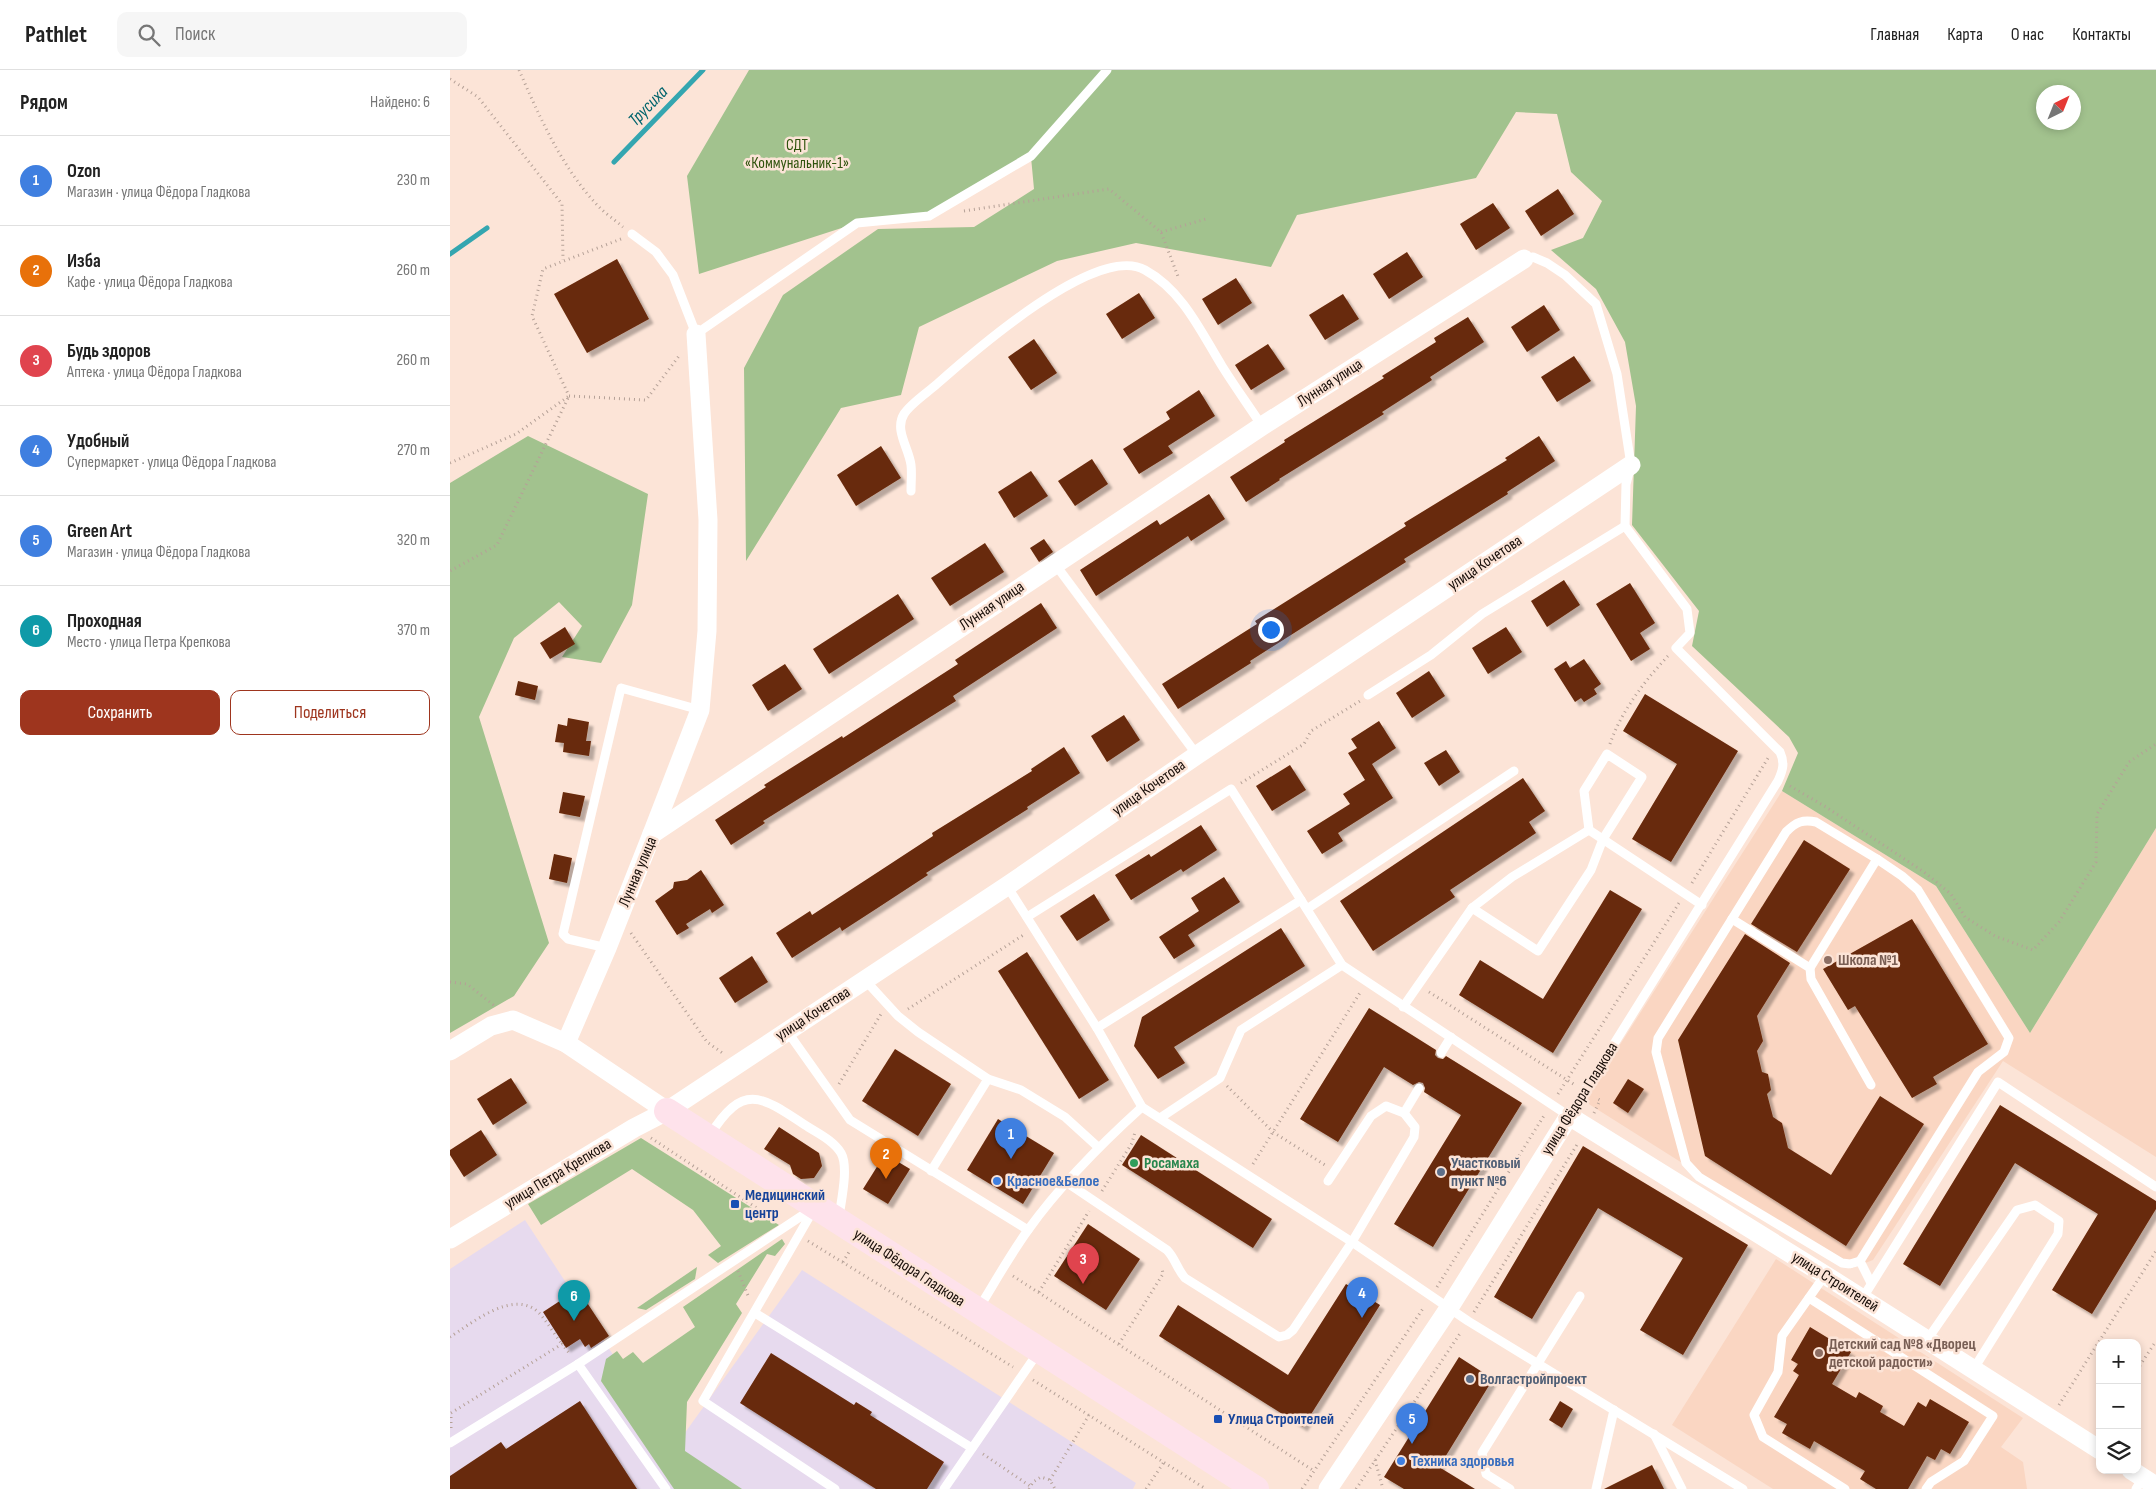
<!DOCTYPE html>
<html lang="ru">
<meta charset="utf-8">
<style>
body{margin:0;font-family:"Sofia Sans Condensed",sans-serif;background:#f6f6f6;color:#222}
.controls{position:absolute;right:15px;bottom:15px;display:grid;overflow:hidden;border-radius:10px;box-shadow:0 2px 8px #0003}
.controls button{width:45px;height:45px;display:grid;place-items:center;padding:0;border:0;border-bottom:1px solid #e0e0e0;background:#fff;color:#222;font:25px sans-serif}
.compass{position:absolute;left:1586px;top:15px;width:45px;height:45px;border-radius:50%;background:#fff;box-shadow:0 2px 8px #0003;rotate:43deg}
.you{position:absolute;left:820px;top:559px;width:18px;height:18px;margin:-12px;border:4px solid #fff;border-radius:50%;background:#1a73e8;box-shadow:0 0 0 8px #1a73e833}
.badge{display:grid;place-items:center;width:32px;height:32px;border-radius:50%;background:#9e351e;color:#fff;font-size:16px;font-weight:700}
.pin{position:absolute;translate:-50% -41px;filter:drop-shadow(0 1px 2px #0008)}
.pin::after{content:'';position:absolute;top:26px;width:18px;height:15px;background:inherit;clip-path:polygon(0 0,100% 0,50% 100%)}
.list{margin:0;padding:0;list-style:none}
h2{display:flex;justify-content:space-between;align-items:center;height:65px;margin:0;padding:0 20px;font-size:21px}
h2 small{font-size:16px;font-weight:400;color:#767676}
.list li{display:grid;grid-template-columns:32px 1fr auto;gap:15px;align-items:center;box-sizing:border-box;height:90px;padding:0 20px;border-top:1px solid #e0e0e0}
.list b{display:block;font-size:19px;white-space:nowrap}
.list p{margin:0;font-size:16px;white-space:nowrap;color:#767676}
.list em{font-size:16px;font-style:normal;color:#767676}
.actions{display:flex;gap:10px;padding:15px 20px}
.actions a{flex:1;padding:11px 0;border:1px solid #9e351e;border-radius:10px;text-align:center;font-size:18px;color:#9e351e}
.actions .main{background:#9e351e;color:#fff}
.icon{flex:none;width:28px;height:28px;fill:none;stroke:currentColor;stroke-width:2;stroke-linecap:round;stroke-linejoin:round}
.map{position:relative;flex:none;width:1706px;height:1419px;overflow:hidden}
header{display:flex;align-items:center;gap:30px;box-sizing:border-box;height:70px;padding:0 25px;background:#fff;border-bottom:1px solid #e0e0e0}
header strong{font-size:24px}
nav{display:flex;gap:28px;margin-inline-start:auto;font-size:18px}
.search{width:350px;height:45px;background:#f6f6f6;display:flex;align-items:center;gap:12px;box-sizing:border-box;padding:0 18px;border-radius:10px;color:#767676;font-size:19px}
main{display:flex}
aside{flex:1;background:#fff}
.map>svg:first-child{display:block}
.built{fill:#fad6c2}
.medical{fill:#e7daee}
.green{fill:#a2c28e;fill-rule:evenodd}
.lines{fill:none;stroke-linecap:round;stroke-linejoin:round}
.stream{stroke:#34a6b0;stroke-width:5}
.building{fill:#682909;filter:url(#shadow)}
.path{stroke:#b5a197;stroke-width:3;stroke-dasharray:1 4;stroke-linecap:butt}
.lane{stroke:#fff;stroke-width:9}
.street{stroke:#fff;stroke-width:19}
.secondary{stroke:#fee2eb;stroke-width:26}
.education-dot{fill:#8d6e63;stroke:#fce4d7;stroke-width:2}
.leisure-dot{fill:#2e9e5b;stroke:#fce4d7;stroke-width:2}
.service-dot{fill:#5c6f8a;stroke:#fce4d7;stroke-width:2}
.shop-dot{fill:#3f7fe0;stroke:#fce4d7;stroke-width:2}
.transit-dot{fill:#1a4fb4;stroke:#fce4d7;stroke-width:2}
.labels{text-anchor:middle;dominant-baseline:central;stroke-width:5;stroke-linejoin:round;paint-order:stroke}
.park-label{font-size:16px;fill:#2f530d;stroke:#fce4d7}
.street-label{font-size:16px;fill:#170d08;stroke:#fce4d7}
.education-label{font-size:16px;font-weight:bold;fill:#785e54;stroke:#fce4d7;text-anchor:start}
.leisure-label{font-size:16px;font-weight:bold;fill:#27864d;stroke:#fce4d7;text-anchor:start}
.service-label{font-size:16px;font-weight:bold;fill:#4e5e75;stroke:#fce4d7;text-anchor:start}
.shop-label{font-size:16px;font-weight:bold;fill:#366cbe;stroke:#fce4d7;text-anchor:start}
.transit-label{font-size:16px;font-weight:bold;fill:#164399;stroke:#fce4d7;text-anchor:start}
.water-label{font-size:18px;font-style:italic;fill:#01646c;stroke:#fce4d7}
</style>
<header>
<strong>Pathlet</strong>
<div class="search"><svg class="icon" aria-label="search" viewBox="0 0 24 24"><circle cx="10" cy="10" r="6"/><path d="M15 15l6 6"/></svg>Поиск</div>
<nav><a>Главная</a><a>Карта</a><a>О нас</a><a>Контакты</a></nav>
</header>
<main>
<aside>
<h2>Рядом<small>Найдено: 6</small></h2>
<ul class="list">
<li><span class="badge" style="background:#3f7fe0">1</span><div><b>Ozon</b><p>Магазин · улица Фёдора Гладкова</p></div><em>230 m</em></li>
<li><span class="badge" style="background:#e8710a">2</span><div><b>Изба</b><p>Кафе · улица Фёдора Гладкова</p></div><em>260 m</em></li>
<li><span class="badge" style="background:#e0444e">3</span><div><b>Будь здоров</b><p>Аптека · улица Фёдора Гладкова</p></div><em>260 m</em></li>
<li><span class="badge" style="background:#3f7fe0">4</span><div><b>Удобный</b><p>Супермаркет · улица Фёдора Гладкова</p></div><em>270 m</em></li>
<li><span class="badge" style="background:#3f7fe0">5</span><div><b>Green Art</b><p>Магазин · улица Фёдора Гладкова</p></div><em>320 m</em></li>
<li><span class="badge" style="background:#0f9aa8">6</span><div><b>Проходная</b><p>Место · улица Петра Крепкова</p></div><em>370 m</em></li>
</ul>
<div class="actions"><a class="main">Сохранить</a><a>Поделиться</a></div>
</aside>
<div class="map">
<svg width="1706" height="1419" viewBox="0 0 1706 1419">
<defs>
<filter id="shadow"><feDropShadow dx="4.5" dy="4.5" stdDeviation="1" flood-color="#0004"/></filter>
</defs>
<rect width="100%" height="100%" fill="#fce4d7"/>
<g class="built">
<polygon points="1332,721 1486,816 1580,963 1706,758 1706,1087 1553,991 1423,1190 1400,1199 1134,1031"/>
<polygon points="1326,1189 1573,1348 1551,1377 1573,1392 1577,1419 1323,1419 1222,1355"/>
</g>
<polygon class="medical" points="75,1150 224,1378 352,1200 686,1413 683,1419 0,1419 0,1199"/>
<g class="green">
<path d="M299 0H1706V758L1580 963 1486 816 1332 721 1348 683 1339 667 1242 576 1249 541 1182 455 1186 336 1175 272 1146 219 1101 180 1133 168 1152 131 1121 102 1107 44 1066 42 1026 108 847 145 821 197 686 173 607 191 469 257 451 325 391 338 296 491 294 298 333 225 428 159 524 157 584 119 581 87 479 146 407 153 249 204 237 106ZM1594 22H1624V52H1594Z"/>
<polygon points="78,366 198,424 182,535 151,593 112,587 132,556 109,532 64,568 29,647 99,873 64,926 0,963 0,413"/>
<polygon points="191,1068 329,1155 268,1193 258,1185 271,1176 243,1140 182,1099 91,1155 78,1134"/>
<polygon points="332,1169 335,1174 325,1186 317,1184 286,1234 292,1243 237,1332 235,1381 292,1419 224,1419 151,1311 156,1289 167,1281 173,1289 183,1282 193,1293 245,1257 233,1237"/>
<polygon points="247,1197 245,1209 196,1240 187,1238"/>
</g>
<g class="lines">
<g class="stream">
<polyline points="164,92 253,0"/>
<polyline points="0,184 37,158"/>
</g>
</g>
<g class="building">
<polygon points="1108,119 1124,144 1091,166 1075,141"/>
<polygon points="1043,133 1060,158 1026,180 1010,154"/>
<polygon points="957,182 973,207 939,229 923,204"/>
<polygon points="167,189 199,249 137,283 104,224"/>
<polygon points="786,208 802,233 768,255 752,229"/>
<polygon points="689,223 705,248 672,269 656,244"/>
<polygon points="893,224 909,249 875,270 859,245"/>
<polygon points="1094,235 1110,260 1077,282 1061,257"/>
<polygon points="1018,247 1034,272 980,307 982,310 932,342 934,344 829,409 830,410 796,432 780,407 835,372 834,370 934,308 932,306 986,272 984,268"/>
<polygon points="584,269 607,303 581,320 558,287"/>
<polygon points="818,274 835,299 801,320 785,295"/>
<polygon points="1124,286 1141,311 1107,332 1091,307"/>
<polygon points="749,320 765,346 718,376 723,383 689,404 673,379 720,349 716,342"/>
<polygon points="1089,366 1105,391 1057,422 1058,424 954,489 956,492 800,591 801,593 728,639 712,614 807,554 805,551 956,456 954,453 1057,390 1055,388"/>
<polygon points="431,376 451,408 406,436 387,405"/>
<polygon points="642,389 658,414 625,436 608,411"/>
<polygon points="581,401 598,426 564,448 548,422"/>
<polygon points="759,424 775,449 741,471 738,466 646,526 630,500 707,450 710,455"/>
<polygon points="594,469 603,482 589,492 580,478"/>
<polygon points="535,473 554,502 500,536 481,508"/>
<polygon points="1114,510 1130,535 1097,557 1081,531"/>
<polygon points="1180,513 1205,553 1190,563 1200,579 1181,591 1146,534"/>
<polygon points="448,524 464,549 379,604 363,579"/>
<polygon points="591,533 607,558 503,626 506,631 313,751 315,753 281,775 265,750 316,717 314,715 392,666 393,668 508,594 505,590"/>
<polygon points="115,557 125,574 100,589 90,573"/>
<polygon points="1056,557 1072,582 1038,604 1022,578"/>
<polygon points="1134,589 1151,614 1144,619 1147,624 1134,632 1131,628 1125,632 1104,599 1116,591 1120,598"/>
<polygon points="335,594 352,619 318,641 302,615"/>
<polygon points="979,601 995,626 962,648 946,623"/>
<polygon points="68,611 88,616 85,630 65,625"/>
<polygon points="1195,624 1288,681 1221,792 1182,769 1227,694 1173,661"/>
<polygon points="674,645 690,670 657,692 641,666"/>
<polygon points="118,648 139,652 136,671 141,671 139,686 113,682 114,673 105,672 108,654 117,656"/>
<polygon points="929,651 946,678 922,694 943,728 888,763 893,771 872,784 857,761 900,734 893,724 915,710 898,683 907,678 901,669"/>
<polygon points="614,677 630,703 577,737 578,739 476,803 478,805 426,839 392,861 390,857 342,888 326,863 360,841 362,845 428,802 483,766 482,763 582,701 581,699"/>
<polygon points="996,680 1010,702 989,716 974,693"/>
<polygon points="840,695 856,720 822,741 806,716"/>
<polygon points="1073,708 1095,741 1079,752 1086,763 1000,820 1005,827 923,881 890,831"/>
<polygon points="113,722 135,726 130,747 109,743"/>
<polygon points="751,755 767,780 733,802 731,799 681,830 665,805 699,784 701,787"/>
<polygon points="1354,770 1400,799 1347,882 1301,854"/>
<polygon points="104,784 122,788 117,813 99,809"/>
<polygon points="251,800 274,835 262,843 260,839 236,854 239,858 227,865 205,831 223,818 224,812 237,810"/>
<polygon points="774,807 790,832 738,865 745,876 724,889 709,867 749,841 741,828"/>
<polygon points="1160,820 1192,839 1103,983 1009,925 1030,890 1093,929"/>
<polygon points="644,824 660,850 627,871 610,846"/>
<polygon points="1462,849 1538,974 1483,1007 1487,1014 1462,1028 1405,936 1398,940 1373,899"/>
<polygon points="831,858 855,896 724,977 735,993 708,1009 684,976 692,947"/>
<polygon points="1295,864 1340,893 1307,946 1313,971 1307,981 1312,1002 1318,1004 1321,1020 1317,1024 1323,1047 1332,1053 1338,1078 1381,1105 1430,1026 1474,1054 1396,1176 1255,1086 1228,970"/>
<polygon points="577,882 659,1010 629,1029 548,901"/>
<polygon points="302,886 318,912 285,933 269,908"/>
<polygon points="919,938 986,980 985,985 988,988 993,989 996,986 1072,1033 983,1177 944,1154 1011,1045 974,1022 975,1018 973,1013 969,1012 963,1015 934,997 888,1072 850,1049"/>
<polygon points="445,979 501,1014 468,1066 412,1031"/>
<polygon points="61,1008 77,1033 43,1055 27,1029"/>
<polygon points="1178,1009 1194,1019 1178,1043 1163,1033"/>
<polygon points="1550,1035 1706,1131 1706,1139 1642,1244 1602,1220 1648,1144 1565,1093 1490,1216 1453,1194"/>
<polygon points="548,1049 604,1083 573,1134 517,1100"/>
<polygon points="329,1057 369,1083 372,1096 364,1108 351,1109 343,1104 340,1095 314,1079"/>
<polygon points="31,1060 47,1085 14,1107 0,1085 0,1080"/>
<polygon points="691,1065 822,1149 803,1178 672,1095"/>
<polygon points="1133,1076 1298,1175 1233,1285 1190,1260 1233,1188 1148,1138 1082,1249 1044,1227"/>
<polygon points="435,1084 460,1099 438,1134 413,1119"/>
<polygon points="638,1154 690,1189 656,1240 604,1206"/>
<polygon points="896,1214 930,1235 853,1357 709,1266 728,1235 838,1305"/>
<polygon points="128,1219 159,1266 141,1278 139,1274 135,1277 130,1269 116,1278 93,1242"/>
<polygon points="1360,1257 1401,1282 1382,1314 1406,1328 1409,1322 1433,1336 1430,1342 1454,1356 1468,1332 1476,1337 1480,1329 1519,1352 1500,1384 1491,1379 1485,1390 1477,1386 1458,1419 1426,1419 1410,1409 1415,1401 1364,1371 1360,1379 1332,1363 1337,1354 1324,1347 1349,1305 1343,1301 1348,1294 1341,1290"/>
<polygon points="321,1283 404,1335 406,1332 422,1342 420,1345 494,1392 477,1419 426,1419 290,1333"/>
<polygon points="1009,1287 1043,1309 989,1397 1025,1419 954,1419 934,1407"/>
<polygon points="130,1331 187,1419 0,1419 0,1406 51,1372 56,1379"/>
<polygon points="1110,1331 1123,1339 1112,1358 1099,1350"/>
<polygon points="1202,1395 1214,1419 1154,1419"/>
</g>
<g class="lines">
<g class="path">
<path d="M69 0C90 48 112 98 149 137 156 144 165 150 173 157"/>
<polyline points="0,9 28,27 112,134 113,190"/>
<polyline points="514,141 659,119 711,162 729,209"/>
<polyline points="711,162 756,149"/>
<polyline points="171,169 93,199 82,246 119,326 196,330 229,286"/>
<polyline points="0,393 66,364 119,326 47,475 0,501"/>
<path d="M1160 674C1170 643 1196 609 1218 586"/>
<polyline points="791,713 854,674 861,661 910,631"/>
<polyline points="1340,716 1376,737 1474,802 1501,824 1515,847 1545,866 1583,880 1609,852 1646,792 1647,744 1679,692 1706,674"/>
<polyline points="1242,813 1318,688"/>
<polyline points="181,863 257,972 274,984"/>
<polyline points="0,912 17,914 46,937"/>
<polyline points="979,922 1125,1015"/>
<polyline points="458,939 575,864"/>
<polyline points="389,1014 431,944"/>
<polyline points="777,1016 823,1062 875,1095"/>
<polyline points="1108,1024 1229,833"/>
<polyline points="1144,1043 1150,1030 1146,1028"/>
<polyline points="201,1068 325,1150"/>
<polyline points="803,1094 911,921"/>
<polyline points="652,1121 682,1073 685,1062"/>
<polyline points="358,1171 563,1297"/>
<polyline points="393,1192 399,1182"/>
<polyline points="288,1201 299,1228"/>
<polyline points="563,1206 864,1401"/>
<polyline points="987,1217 1095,1044"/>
<polyline points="589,1222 639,1141"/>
<polyline points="1024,1242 1128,1073"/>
<path d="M0 1267C22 1253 63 1219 88 1242 97 1251 104 1264 112 1274"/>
<polyline points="669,1274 713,1204 712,1197"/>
<polyline points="1687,1300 1706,1271"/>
<polyline points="583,1310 756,1419"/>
<polyline points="1609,1335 1706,1181"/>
<polyline points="1,1358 1,1343 112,1274 120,1284"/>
<polyline points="533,1384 580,1416"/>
<polyline points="925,1390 933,1419"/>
<polyline points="600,1410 639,1345"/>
<polyline points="579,1419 583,1412 591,1407 600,1410 605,1419"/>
<polyline points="696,1419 714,1392"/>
<polyline points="852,1419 974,1237"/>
<polyline points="906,1419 1011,1262"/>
</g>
<g class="lane">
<polyline points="182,164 206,182 223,205 246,264 407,153 479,146 581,86 657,0"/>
<path d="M461 421C461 412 462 403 461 395 459 378 444 360 454 344 460 334 478 322 487 314 523 282 647 173 695 200 733 221 751 262 772 296 785 317 799 336 812 356"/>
<polyline points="605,494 747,685"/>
<polyline points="918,625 981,585 1032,544 1175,456"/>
<polyline points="557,816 647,958 692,1037 902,1172 1018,1251 1293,1419"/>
<polyline points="1022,838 1062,807 1139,760 1252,835"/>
<polyline points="857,839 1064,701"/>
<path d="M577 847 781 719 892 895 1119 1046 1328 711C1333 700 1335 693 1330 682L1226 578 1240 563 1237 539 1175 456 1176 414 1181 395 1167 304 1146 234 1115 205 1097 193 1083 187 1074 189"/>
<polyline points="1282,849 1360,898 1361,909 1421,1015"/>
<polyline points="157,878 118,869 113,864 171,618 250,640"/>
<polyline points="1360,898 1427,789 1452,806 1468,820 1559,968 1554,982 1528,1002 1410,1191 1421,1213"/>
<polyline points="415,910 448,946 468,962 538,1009 571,1020 615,1047 648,1077"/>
<polyline points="953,937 1022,838 1088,881 1141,800 1153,769 1192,707 1157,684 1134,721 1139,760"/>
<polyline points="647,958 851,830"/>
<polyline points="337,961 400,1050 578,1160"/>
<polyline points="991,983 1001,967"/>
<polyline points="954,1043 969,1018"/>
<polyline points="710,1048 770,1008 791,960 892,895"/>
<path d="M260 1065C293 1013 310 1025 355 1055 367 1063 383 1070 391 1083 399 1097 391 1131 389 1147"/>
<polyline points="481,1101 538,1009"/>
<path d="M616 1112 717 1180C725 1188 727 1199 735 1208L829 1267 837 1265 843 1260 902 1172 964 1067 965 1057 954 1043 936 1036 921 1046 878 1111"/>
<path d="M1410 1191 1400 1194 1392 1193 1249 1107 1236 1093 1206 982 1208 968 1336 762C1346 752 1353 749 1366 752L1427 789"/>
<polyline points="1375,1205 1332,1266 1328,1302 1304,1345 1313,1367 1395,1419"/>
<polyline points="1359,1228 1543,1346 1514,1391 1481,1412 1476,1419"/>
<polyline points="1412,1229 1548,1012 1706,1117"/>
<path d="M529 1238C545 1212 560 1185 578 1160 611 1114 650 1075 692 1037"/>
<polyline points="305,1243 522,1378"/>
<polyline points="1477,1270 1567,1140 1585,1135 1609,1151 1608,1164 1523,1300"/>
<polyline points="1204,1364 1232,1419"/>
<polyline points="0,1373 128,1294"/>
<polyline points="216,1419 128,1294 365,1137 253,1331 385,1419"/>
<polyline points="494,1419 589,1281"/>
<polyline points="1060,1419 1036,1404 1032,1383 1130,1226"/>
<polyline points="1146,1419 1164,1340"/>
<polyline points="1686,1419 1693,1408"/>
</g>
<g class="street">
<polyline points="202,764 250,640 257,561 258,450 246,264"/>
<polyline points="116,973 157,878 202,764 812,356 1074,189"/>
<polyline points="0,981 41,956 63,950 116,973 217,1041"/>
<polyline points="0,1169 184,1058 217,1041 288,994 557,816 747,685 1181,395"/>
<polyline points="1681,1400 1706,1416"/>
<polyline points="878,1419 999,1238 1119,1046 1375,1205 1650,1380"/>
</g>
<polyline class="secondary" points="217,1041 806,1419"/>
</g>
<g class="education-dot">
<circle cx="1378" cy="890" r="5"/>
<circle cx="1369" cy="1283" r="5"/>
</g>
<circle class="leisure-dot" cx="684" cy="1093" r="5"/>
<g class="service-dot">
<circle cx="991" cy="1102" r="5"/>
<circle cx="1020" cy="1309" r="5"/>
</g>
<g class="shop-dot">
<circle cx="547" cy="1111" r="5"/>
<circle cx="951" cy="1391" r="5"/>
</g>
<g class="transit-dot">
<rect x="280" y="1129" width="10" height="10" rx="2.5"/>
<rect x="763" y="1344" width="10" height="10" rx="2.5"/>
</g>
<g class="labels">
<g class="park-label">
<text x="347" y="75">СДТ<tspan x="347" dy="18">«Коммунальник-1»</tspan></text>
</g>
<g class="street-label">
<text transform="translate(880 313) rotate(-33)">Лунная улица</text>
<text transform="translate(1035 493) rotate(-34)">улица Кочетова</text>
<text transform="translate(542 536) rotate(-34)">Лунная улица</text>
<text transform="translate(699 718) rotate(-35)">улица Кочетова</text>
<text transform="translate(188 802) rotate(-67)">Лунная улица</text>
<text transform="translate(363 944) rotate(-33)">улица Кочетова</text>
<text transform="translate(1130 1029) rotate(-58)">улица Фёдора Гладкова</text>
<text transform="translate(108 1104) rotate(-31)">улица Петра Крепкова</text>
<text transform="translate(459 1198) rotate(33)">улица Фёдора Гладкова</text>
<text transform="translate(1385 1212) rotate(32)">улица Строителей</text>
</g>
<g class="education-label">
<text x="1388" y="890">Школа №1</text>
<text x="1379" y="1274">Детский сад №8 «Дворец<tspan x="1379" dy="18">детской радости»</tspan></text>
</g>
<g class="leisure-label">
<text x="694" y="1093">Росамаха</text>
</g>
<g class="service-label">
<text x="1001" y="1093">Участковый<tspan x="1001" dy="18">пункт №6</tspan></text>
<text x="1030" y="1309">Волгастройпроект</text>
</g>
<g class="shop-label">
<text x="557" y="1111">Красное&amp;Белое</text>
<text x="961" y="1391">Техника здоровья</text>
</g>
<g class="transit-label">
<text x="295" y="1125">Медицинский<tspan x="295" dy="18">центр</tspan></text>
<text x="778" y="1349">Улица Строителей</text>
</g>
<g class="water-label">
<text transform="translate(198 36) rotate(-46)">Трусиха</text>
</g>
</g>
</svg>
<div class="controls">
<button>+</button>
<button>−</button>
<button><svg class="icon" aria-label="layers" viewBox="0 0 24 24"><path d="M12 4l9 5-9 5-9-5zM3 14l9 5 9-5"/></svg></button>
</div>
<svg class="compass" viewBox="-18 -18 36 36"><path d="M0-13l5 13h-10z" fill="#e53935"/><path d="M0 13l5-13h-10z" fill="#767676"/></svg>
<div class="you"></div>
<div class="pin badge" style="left:561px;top:1089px;background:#3f7fe0">1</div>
<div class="pin badge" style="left:436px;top:1109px;background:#e8710a">2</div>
<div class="pin badge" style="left:633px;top:1214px;background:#e0444e">3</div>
<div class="pin badge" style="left:912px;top:1248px;background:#3f7fe0">4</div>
<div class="pin badge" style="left:962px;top:1374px;background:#3f7fe0">5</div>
<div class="pin badge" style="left:124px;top:1251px;background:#0f9aa8">6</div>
</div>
</main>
